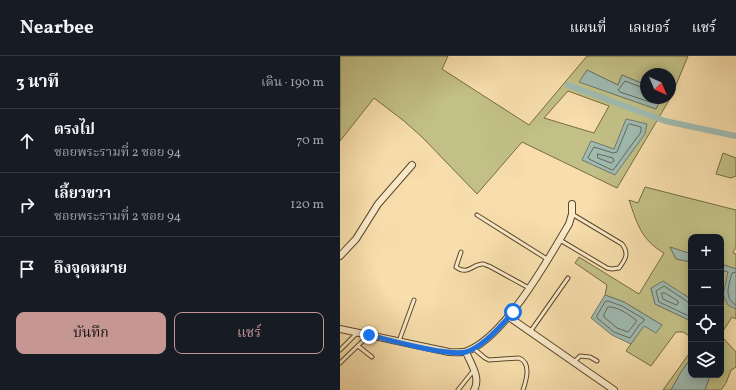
<!DOCTYPE html>
<html lang="th">
<meta charset="utf-8">
<style>
body{margin:0;font-family:Vollkorn,"Noto Serif Thai",serif;background:#20242c;color:#f1f3f6}
.controls{position:absolute;right:12px;bottom:12px;display:grid;overflow:hidden;border-radius:8px;box-shadow:0 2px 10px #0003}
.controls button{width:36px;height:36px;display:grid;place-items:center;padding:0;border:0;border-bottom:1px solid #363941;background:#171b24;color:#f1f3f6;font:20px sans-serif}
.compass{position:absolute;left:300px;top:12px;width:36px;height:36px;border-radius:50%;background:#171b24;box-shadow:0 2px 10px #0003;rotate:136deg}
.stop{position:absolute;width:12px;height:12px;margin:-9px;border:3px solid #1a73e8;border-radius:50%;background:#fff}
.stop.end{background:#1a73e8;border-color:#fff;box-shadow:0 1px 4px #0008}
.list{margin:0;padding:0;list-style:none}
h2{display:flex;justify-content:space-between;align-items:center;height:52px;margin:0;padding:0 16px;font-size:17px}
h2 small{font-size:13px;font-weight:400;color:#9ea1a6}
.list li{display:grid;grid-template-columns:26px 1fr auto;gap:12px;align-items:center;box-sizing:border-box;height:64px;padding:0 16px;border-top:1px solid #363941}
.list b{display:block;font-size:15px;white-space:nowrap}
.list p{margin:0;font-size:13px;white-space:nowrap;color:#9ea1a6}
.list em{font-size:13px;font-style:normal;color:#9ea1a6}
.actions{display:flex;gap:8px;padding:12px 16px}
.actions a{flex:1;padding:9px 0;border:1px solid #c59692;border-radius:8px;text-align:center;font-size:14px;color:#c59692}
.actions .main{background:#c59692;color:#111}
.icon{flex:none;width:22px;height:22px;fill:none;stroke:currentColor;stroke-width:2;stroke-linecap:round;stroke-linejoin:round}
.map{position:relative;flex:none;width:396px;height:334px;overflow:hidden}
header{display:flex;align-items:center;gap:24px;box-sizing:border-box;height:56px;padding:0 20px;background:#171b24;border-bottom:1px solid #363941}
header strong{font-size:19px}
nav{display:flex;gap:22px;margin-inline-start:auto;font-size:14px}
main{display:flex}
aside{flex:1;background:#171b24}
.map>svg:first-child{display:block}
.green{fill:#c2c086;stroke:#766b43;fill-rule:evenodd}
.water{fill:#9fbbb2;stroke:#70796b}
.lines{fill:none;stroke-linecap:round;stroke-linejoin:round}
.shore{stroke:#646859;stroke-width:1}
.canal{stroke:#9fbbb2;stroke-width:6}
.lane-casing{stroke:#5d482b;stroke-width:5}
.street-casing{stroke:#5d482b;stroke-width:8}
.lane{stroke:#faeac9;stroke-width:3}
.street{stroke:#faeac9;stroke-width:6}
.route{stroke:#1a73e8;stroke-width:5}
</style>
<header>
<strong>Nearbee</strong>
<nav><a>แผนที่</a><a>เลเยอร์</a><a>แชร์</a></nav>
</header>
<main>
<aside>
<h2>3 นาที<small>เดิน · 190 m</small></h2>
<ul class="list">
<li><svg class="icon" aria-label="ahead" viewBox="0 0 24 24"><path d="M12 20V5M6 11l6-6 6 6"/></svg><div><b>ตรงไป</b><p>ซอยพระรามที่ 2 ซอย 94</p></div><em>70 m</em></li>
<li><svg class="icon" aria-label="right" viewBox="0 0 24 24"><path d="M7 20v-9h11M14 6l5 5-5 5"/></svg><div><b>เลี้ยวขวา</b><p>ซอยพระรามที่ 2 ซอย 94</p></div><em>120 m</em></li>
<li><svg class="icon" aria-label="arrive" viewBox="0 0 24 24"><path d="M6 21V4h12l-3 4 3 4H6"/></svg><div><b>ถึงจุดหมาย</b></div></li>
</ul>
<div class="actions"><a class="main">บันทึก</a><a>แชร์</a></div>
</aside>
<div class="map">
<svg width="396" height="334" viewBox="0 0 396 334">
<rect width="100%" height="100%" fill="#f7deac"/>
<filter id="stains"><feTurbulence type="fractalNoise" baseFrequency=".005" numOctaves="4"/><feColorMatrix values="0 0 0 0 .2 0 0 0 0 .09 0 0 0 0 .02 0 0 0 .5 -.17"/></filter>
<radialGradient id="worn" r=".72"><stop offset=".6" stop-color="#630" stop-opacity="0"/><stop offset="1" stop-color="#630" stop-opacity=".3"/></radialGradient>
<g class="green">
<path d="M0 0H108L102 13 189 69 247 0H348L331 41 277 132 182 86 137 138 82 81 64 65 34 42 0 85ZM247 14 278 29 282 19 306 29V18H330V42H321L316 53 240 26ZM228 35 269 50 254 77 204 62Z"/>
<polygon points="383,97 396,102 396,120 391,122 376,118"/>
<path d="M305 131 396 154V191L393 197 396 198V213L381 208V181H351V198L330 191 336 203 351 206V243L345 239 311 232 315 248 351 265V281L343 276H336L311 310 286 295 304 269H322L284 246 265 239 267 229 235 207 239 201 299 238 324 197C301 184 297 167 289 144L298 147Z"/>
<polygon points="381,214 388,216 394,252 396,253 396,263 392,261 381,278 384,283 396,296 396,311 391,314 386,327 381,334 365,334 370,319 381,319"/>
<polygon points="351,295 351,302 341,316 331,334 323,334"/>
</g>
<g class="water">
<polygon points="247,14 278,29 282,19 306,29 306,42 321,42 316,53 239,26"/>
<polygon points="286,63 307,68 305,78 275,119 242,104 251,85 274,93"/>
<polygon points="330,191 351,198 351,206 336,203"/>
<polygon points="381,208 396,213 396,253 388,249 383,239 388,216 381,214"/>
<polygon points="323,225 351,243 351,265 315,248 311,232"/>
<polygon points="265,239 284,246 322,269 316,277 304,270 291,288 272,279 251,262"/>
<polygon points="351,302 351,319 370,319 365,334 331,334 341,316"/>
</g>
<g class="lines">
<g class="shore">
<polyline points="306,33 285,25 278,34 280,36 313,47 315,46 317,42"/>
<polygon points="290,68 301,71 301,76 274,113 272,114 249,103 248,101 254,91 273,97 277,96 288,69"/>
<polygon points="258,98 273,102 274,105 271,107 258,102"/>
<path d="M396 216 392 217C389 229 383 242 396 249"/>
<polygon points="322,237 325,237 338,245 338,248 336,249 323,243"/>
<polygon points="266,245 268,245 282,250 304,263 304,265 300,268 290,282 274,276 257,262 257,260"/>
<polyline points="351,246 348,246 324,230 316,235 319,246 351,261"/>
<path d="M268 251C277 250 288 258 296 264V266L288 276 277 272 264 261V259Z"/>
</g>
<polyline class="canal" points="228,29 325,65 396,80"/>
<g class="lane-casing">
<g id="lane">
<polyline points="137,159 207,203"/>
<path d="M220 184 267 212 272 213 279 212C286 203 289 197 282 188L232 158"/>
<path d="M121 196 116 211C128 220 132 208 143 208 145 208 147 210 149 210L189 232"/>
<polyline points="190,276 228,222"/>
<polyline points="59,285 74,244"/>
<polyline points="18,290 32,301"/>
<path d="M133 292 145 302 149 304 179 302C192 307 186 325 183 334"/>
<polyline points="0,294 17,277"/>
<polyline points="234,306 240,300 250,301 257,305"/>
<polyline points="0,307 29,279"/>
<polyline points="118,334 134,314"/>
</g>
</g>
<g class="street-casing">
<g id="street">
<polyline points="0,200 16,183 38,148 72,109"/>
<polyline points="169,261 274,334"/>
<path d="M0 273 109 296C116 296 122 297 127 295 165 281 209 202 229 168L232 158V148"/>
<path d="M126 296C131 308 141 322 134 334"/>
</g>
</g>
<use href="#lane" class="lane"/>
<use href="#street" class="street"/>
</g>
<g class="lines">
<path class="route" d="M29 279C49 284 109 301 126 296 143 291 162 269 173 256"/>
</g>
<rect width="100%" height="100%" filter="url(#stains)"/>
<rect width="100%" height="100%" fill="url(#worn)"/>
</svg>
<div class="controls">
<button>+</button>
<button>−</button>
<button><svg class="icon" aria-label="locate" viewBox="0 0 24 24"><circle cx="12" cy="12" r="6"/><path d="M12 2v4M12 18v4M2 12h4M18 12h4"/></svg></button>
<button><svg class="icon" aria-label="layers" viewBox="0 0 24 24"><path d="M12 4l9 5-9 5-9-5zM3 14l9 5 9-5"/></svg></button>
</div>
<svg class="compass" viewBox="-18 -18 36 36"><path d="M0-13l5 13h-10z" fill="#e53935"/><path d="M0 13l5-13h-10z" fill="#9ea1a6"/></svg>
<div class="stop" style="left:173px;top:256px"></div>
<div class="stop end" style="left:29px;top:279px"></div>
</div>
</main>
